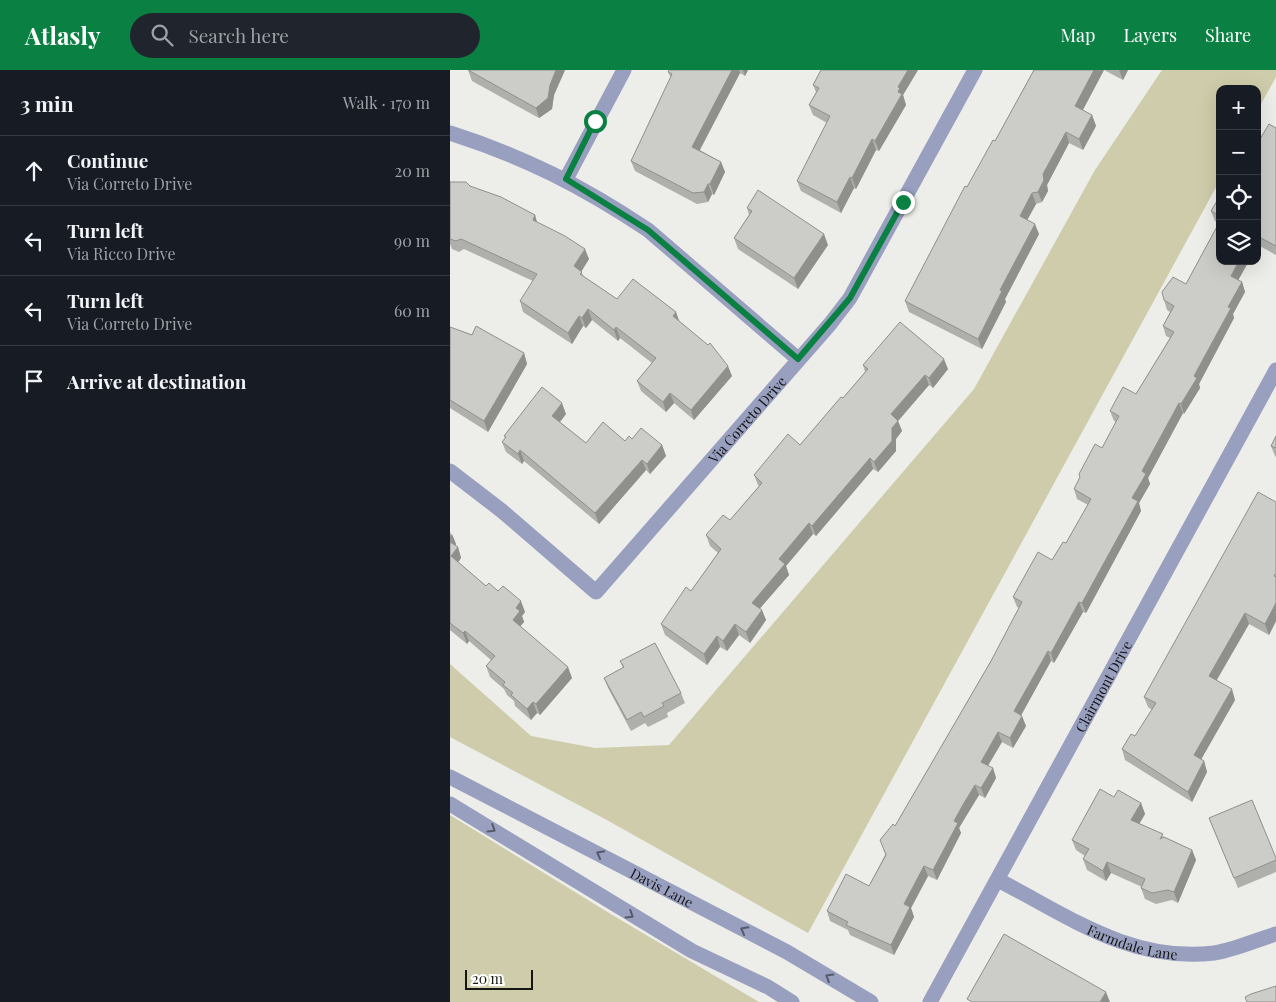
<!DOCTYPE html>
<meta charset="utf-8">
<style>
body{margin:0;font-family:"Playfair Display",serif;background:#20242c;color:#f1f3f6}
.controls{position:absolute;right:15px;top:15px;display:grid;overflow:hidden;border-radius:10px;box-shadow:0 5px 20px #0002}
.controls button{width:45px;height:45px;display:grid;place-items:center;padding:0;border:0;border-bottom:1px solid #363941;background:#171b24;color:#f1f3f6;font:25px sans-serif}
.scale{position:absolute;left:15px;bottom:12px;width:68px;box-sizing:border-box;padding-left:5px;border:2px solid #151514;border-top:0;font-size:14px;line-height:18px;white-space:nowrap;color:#151514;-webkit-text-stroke:4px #fffffe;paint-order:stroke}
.stop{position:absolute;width:15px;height:15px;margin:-11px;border:4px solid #0b8043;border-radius:50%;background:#fff}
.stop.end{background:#0b8043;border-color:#fff;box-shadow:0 1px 5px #0008}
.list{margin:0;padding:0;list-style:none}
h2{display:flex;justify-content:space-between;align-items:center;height:65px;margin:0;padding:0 20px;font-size:21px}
h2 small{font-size:16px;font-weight:400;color:#9ea1a6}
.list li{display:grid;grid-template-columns:32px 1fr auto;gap:15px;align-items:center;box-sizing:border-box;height:70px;padding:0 20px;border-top:1px solid #363941}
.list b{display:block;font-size:19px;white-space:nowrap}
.list p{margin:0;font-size:16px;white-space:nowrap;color:#9ea1a6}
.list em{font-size:16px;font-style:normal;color:#9ea1a6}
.icon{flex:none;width:28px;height:28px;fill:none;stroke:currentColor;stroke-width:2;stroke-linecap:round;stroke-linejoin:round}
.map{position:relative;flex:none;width:826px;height:932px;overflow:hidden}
header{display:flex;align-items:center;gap:30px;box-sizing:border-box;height:70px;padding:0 25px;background:#0b8043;color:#fff}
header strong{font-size:24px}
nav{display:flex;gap:28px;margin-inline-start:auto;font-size:18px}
.search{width:350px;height:45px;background:#20242c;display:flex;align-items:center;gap:12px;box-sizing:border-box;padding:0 18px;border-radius:28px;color:#9ea1a6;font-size:19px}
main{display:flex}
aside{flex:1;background:#171b24}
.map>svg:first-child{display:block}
.green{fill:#ceccaa}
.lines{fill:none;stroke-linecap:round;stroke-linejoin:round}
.minor{stroke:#989fbf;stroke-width:15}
.wall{fill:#afafac}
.shaded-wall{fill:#8f8f8c}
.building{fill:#ccccc8;stroke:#8f8f8c}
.oneway{stroke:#565a6a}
.route{stroke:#0b8043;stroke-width:6}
.labels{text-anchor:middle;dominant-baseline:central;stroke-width:4.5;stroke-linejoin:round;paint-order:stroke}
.street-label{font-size:14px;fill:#151514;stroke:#fffffe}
</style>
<header>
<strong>Atlasly</strong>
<div class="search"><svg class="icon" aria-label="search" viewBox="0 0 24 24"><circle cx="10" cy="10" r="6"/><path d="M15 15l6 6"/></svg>Search here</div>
<nav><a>Map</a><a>Layers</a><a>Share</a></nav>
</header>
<main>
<aside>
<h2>3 min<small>Walk · 170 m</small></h2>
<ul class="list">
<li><svg class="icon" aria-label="ahead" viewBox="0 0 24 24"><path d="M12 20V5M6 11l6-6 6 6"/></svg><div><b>Continue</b><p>Via Correto Drive</p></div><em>20 m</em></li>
<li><svg class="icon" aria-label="left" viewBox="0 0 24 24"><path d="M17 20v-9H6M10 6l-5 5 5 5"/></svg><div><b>Turn left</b><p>Via Ricco Drive</p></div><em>90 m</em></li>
<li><svg class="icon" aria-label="left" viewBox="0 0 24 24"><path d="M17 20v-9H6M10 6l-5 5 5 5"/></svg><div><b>Turn left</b><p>Via Correto Drive</p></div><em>60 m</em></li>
<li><svg class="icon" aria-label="arrive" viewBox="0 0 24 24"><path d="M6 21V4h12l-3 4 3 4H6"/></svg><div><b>Arrive at destination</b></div></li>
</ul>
</aside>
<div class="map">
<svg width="826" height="932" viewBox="0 0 826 932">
<rect width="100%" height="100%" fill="#edede9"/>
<g class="green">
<polygon points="712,0 826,0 826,7 807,41 807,19 770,19 770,110 358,863 155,749 0,667 0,594 81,666 145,678 219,675 524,319 645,100"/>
<polygon points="0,745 159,843 309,932 0,932"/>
</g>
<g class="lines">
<g class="minor">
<path d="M0 63C75 87 132 116 198 160L348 289"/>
<polyline points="116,109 174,0"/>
<path id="s1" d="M0 401 52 441 146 522 380 254 400 228 525 0"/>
<path id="s2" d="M0 707 337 882 421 932"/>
<polyline points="0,734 242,881 318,917 342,932"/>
<path id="s3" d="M548 810C618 846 681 893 764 883 784 880 806 870 826 864"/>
<path id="s4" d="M480 932 826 300"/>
</g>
</g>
<g class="wall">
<polygon points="18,0 115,0 104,25 102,39 89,48 22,11"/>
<polygon points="219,0 298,0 295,6 290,3 250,80 271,92 275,102 264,125 262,124 258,132 247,134 185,101 181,91 221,8 218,2"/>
<polygon points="371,0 468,0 453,25 456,35 429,81 426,80 406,119 404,118 391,143 351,121 347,111 377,53 363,45 359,35 366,22 363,15"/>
<polygon points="584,0 678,0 673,10 654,0 633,40 642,45 646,56 633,80 619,73 597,115 598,121 592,132 586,134 577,150 589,164 555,229 556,232 532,279 459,242 455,231 517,117 545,71"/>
<polygon points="826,58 826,185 808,175 807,175 807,74"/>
<polygon points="0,112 20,116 85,145 87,153 139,189 131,201 134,207 167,229 229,252 282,306 244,350 224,333 216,342 191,321 187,311 202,293 170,268 168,271 142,250 136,258 133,256 122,274 73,242 70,231 83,211 14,179 9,182 2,179 0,174"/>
<polygon points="770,126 770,191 788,210 792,212 795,222 783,244 784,248 749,314 750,318 734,344 733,343 698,408 700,414 689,433 691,441 636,543 633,542 604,593 601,591 571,645 576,656 563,678 552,672 538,696 543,698 546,708 535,728 529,725 518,743 509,758 511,763 487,810 478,806 461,838 464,847 444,885 400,865 398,860 380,851 377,841 419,816 435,785 445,756 541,591 569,538 567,537 563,527 602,490 616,473 638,435 627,429 624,419 652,378 666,352 664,351 660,341 686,324 720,268 716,266 713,256 720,242 717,240 714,230 736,214 769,153 765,151 761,141"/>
<polygon points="297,138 378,175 348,219 288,179 284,168 299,145"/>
<polygon points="0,257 74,283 77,294 38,362 0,338"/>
<polygon points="413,295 498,299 483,318 479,315 448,351 452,361 446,369 446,381 428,402 423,399 366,466 363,464 336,496 339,505 310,538 316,550 300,573 289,565 277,581 270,577 257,595 215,565 211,554 241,521 268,483 260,476 256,465 280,450 309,416 308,415 304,405 350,375 393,328 415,302"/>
<polygon points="116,344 110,352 136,373 175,371 182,369 212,375 216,386 200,404 196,400 149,454 74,391 72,394 56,382 52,372 55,368 54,366"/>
<polygon points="826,366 826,387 825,386 821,376"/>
<polygon points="826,432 826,551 819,565 799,554 767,610 785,630 751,689 754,691 757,702 742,732 675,690 672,679 685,666 702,640 698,637 694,627"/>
<polygon points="0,462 6,474 5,476 8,477 11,488 8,492 36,516 48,521 75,542 72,546 74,552 70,556 122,608 90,645 87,643 81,650 65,636 64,631 57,625 54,619 40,607 36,596 41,590 19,571 17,574 0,560"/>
<polygon points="170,591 231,623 235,633 217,643 218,647 198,657 195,653 181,661 158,618 154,608 173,598"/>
<polygon points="664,727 691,733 695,744 689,754 714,767 742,780 746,790 728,833 722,830 706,834 695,829 691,818 692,817 661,803 656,811 637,800 633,789 635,786 626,780 622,770"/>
<polygon points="759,748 826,788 826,802 788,818"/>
</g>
<g class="shaded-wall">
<polygon points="106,0 115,0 104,25 102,39 89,48 86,38 100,15"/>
<polygon points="282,0 289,0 290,3 246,87 242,77"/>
<polygon points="293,0 298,0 295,6"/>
<polygon points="458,0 468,0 453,25 456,35 429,81 425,71 448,22 448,17"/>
<polygon points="644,0 654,0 629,47 625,36"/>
<polygon points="669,0 678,0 673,10"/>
<polygon points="642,45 646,56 633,80 629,69"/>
<polygon points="616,62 619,73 597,115 598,121 592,132 588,122 593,104"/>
<polygon points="422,69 426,80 406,119 402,108"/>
<polygon points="271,92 275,102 264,125 260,114"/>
<polygon points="400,107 404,118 391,143 387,132"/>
<polygon points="258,114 262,124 258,132 254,122"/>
<polygon points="582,123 586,134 574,156 570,146"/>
<polygon points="85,145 88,156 83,150"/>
<polygon points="585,154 589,164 555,229 556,232 532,279 528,269 550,220"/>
<polygon points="374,164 378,175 348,219 344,208"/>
<polygon points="135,179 139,189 128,207 124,196"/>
<polygon points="789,191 799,191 785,216 781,206"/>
<polygon points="792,212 795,222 783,244 784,248 749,314 750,318 734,344 731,334 778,237"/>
<polygon points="138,239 142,250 136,258 132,248"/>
<polygon points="226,242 230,253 223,246"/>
<polygon points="129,246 133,256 122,274 118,263"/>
<polygon points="166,257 170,268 168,271 164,260"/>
<polygon points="74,283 77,294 38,362 34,351"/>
<polygon points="494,289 498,299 483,318 479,308"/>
<polygon points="278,296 282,306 244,350 241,340"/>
<polygon points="475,305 479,315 448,351 452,361 446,369 446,381 428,402 424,392 441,344"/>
<polygon points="220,323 224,333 216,342 213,332"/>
<polygon points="112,333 116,344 106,357 102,346"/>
<polygon points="729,333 733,343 698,408 700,414 689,433 691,441 636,543 632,533 682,428 692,401"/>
<polygon points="212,375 216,386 200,404 197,394"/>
<polygon points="70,380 74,391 72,394 68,384"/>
<polygon points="420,388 423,399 366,466 362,456"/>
<polygon points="192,390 196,400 149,454 145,443"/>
<polygon points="359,453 363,464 336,496 339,505 306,543 302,533 329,489"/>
<polygon points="2,464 6,474 2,480 0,476 0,467"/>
<polygon points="8,477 11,488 5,497 1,486"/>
<polygon points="71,531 75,542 72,546 74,552 67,560 63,550 66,538"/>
<polygon points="629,532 633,542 604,593 601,583"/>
<polygon points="826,533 826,551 819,565 815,554"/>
<polygon points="312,540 316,550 300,573 296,562"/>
<polygon points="795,543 799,554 763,616 759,606"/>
<polygon points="285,554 289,565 277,581 273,571"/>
<polygon points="15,561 19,571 17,574 13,563"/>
<polygon points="267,566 270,577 257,595 254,584"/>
<polygon points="598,581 601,591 568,651 564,641"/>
<polygon points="118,597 122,608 90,645 86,634"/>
<polygon points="782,619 785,630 748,695 744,685"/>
<polygon points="83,632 87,643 81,650 77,639"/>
<polygon points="572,646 576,656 563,678 560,668"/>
<polygon points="548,662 552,672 534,702 531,692"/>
<polygon points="754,691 757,702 742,732 738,722"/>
<polygon points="543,698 546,708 535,728 531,718"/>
<polygon points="525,715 529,725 518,743 509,758 511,763 487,810 483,800 504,751 514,733"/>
<polygon points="691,733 695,744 685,761 681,750"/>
<polygon points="742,780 746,790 728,833 724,822"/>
<polygon points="657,792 661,803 656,811 653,801"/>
<polygon points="474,796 478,806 461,838 464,847 444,885 441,875 454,834"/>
<polygon points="656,922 660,932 650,932"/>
</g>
<g class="building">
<polygon points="18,0 106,0 100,15 98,28 86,38"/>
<polygon points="219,0 282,0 242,77 271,92 260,114 258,114 254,122 243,123 181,91 222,4 218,2"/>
<polygon points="371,0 458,0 448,17 450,18 448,22 452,24 425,71 422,69 402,108 400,107 387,132 347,111 380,46 359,35 369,18 363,15"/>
<polygon points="584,0 644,0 625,36 642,45 629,69 616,62 593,104 594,110 588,122 582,123 570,146 585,154 550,220 552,221 528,269 455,231 515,116 517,117 543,70 545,71"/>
<polygon points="819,54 826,58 826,176 807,166 807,74"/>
<polygon points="0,112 16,112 20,116 51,127 85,145 83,150 115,166 135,179 124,196 132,202 130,204 167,229 183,209 226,242 223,246 258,275 260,273 278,296 241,340 220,323 213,332 187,311 206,288 166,257 164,260 138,239 132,248 129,246 118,263 70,231 87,204 11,169 6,171 0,169"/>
<polygon points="308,120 374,164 344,208 284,168 302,141 297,138"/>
<polygon points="770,126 770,146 761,141"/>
<polygon points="770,151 770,191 789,191 781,206 792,212 778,237 781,238 744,306 747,308 731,334 729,333 692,401 696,404 682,428 688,431 632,533 629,532 601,583 598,581 564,641 572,646 560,668 548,662 531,692 543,698 531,718 525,715 514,733 504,751 508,753 483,800 474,796 454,834 460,837 441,875 396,855 398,852 377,841 396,804 419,816 436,785 430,770 443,754 445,756 541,591 572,532 563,527 588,482 602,490 613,472 616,473 641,429 624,419 630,407 629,404 645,374 652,378 669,346 660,341 673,317 686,324 724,262 713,256 724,236 714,230 712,222 723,207 736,214"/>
<polygon points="450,252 494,289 479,308 475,305 441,344 448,351 442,358 442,371 424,392 420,388 362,456 359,453 329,489 335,494 302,533 312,540 296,562 285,554 273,571 267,566 254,584 211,554 236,517 241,521 271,479 256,465 273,445 280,450 312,413 304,405 338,364 350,375 391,327 393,328 418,299 413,295"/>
<polygon points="26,256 74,283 34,351 0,330 0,257 22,265"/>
<polygon points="92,317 112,333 102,346 136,373 153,352 175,371 179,366 182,369 191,358 212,375 197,394 192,390 145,443 70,380 68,384 52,372 56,367 54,366"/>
<polygon points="826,366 826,378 821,376"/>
<polygon points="808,422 826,432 826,503 824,506 826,507 826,533 815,554 795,543 759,606 782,619 744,685 754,691 738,722 672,679 681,664 685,666 706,633 694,627"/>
<polygon points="0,472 8,477 1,486 36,516 39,513 48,521 53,516 71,531 66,538 70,541 63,550 118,597 86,634 83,632 77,639 61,625 63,623 53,615 55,612 36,596 45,586 15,561 13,563 0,553"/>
<polygon points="205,573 231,623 212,633 214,636 194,647 191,642 177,650 154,608 174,597 170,591"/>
<polygon points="650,719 664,727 668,720 691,733 681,750 713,764 710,769 714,767 742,780 724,822 718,820 702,823 691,818 695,809 657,792 653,801 633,789 639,779 622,770"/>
<polygon points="802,730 826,788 826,790 784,808 759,748"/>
<polygon points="554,864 656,922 650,932 522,932 517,929"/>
<polygon points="826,916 826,932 797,932 795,927 801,924"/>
</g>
<defs><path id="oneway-chevron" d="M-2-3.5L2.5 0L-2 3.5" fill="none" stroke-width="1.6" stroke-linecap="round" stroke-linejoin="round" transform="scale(1.25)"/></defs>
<g class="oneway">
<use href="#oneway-chevron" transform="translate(42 759) rotate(32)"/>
<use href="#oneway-chevron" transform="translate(150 784) rotate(-152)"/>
<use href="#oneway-chevron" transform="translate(180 845) rotate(32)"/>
<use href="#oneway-chevron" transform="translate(294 860) rotate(-152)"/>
<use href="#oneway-chevron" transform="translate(379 907) rotate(-149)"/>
</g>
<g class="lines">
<polyline class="route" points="145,51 116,109 198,160 348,289 400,228 453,132"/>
</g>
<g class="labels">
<g class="street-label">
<text stroke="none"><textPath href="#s1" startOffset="419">Via Correto Drive</textPath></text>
<text stroke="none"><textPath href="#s4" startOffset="360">Clairmont Drive</textPath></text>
<text stroke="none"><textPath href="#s2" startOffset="239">Davis Lane</textPath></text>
<text stroke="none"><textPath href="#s3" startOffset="149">Farmdale Lane</textPath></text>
</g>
</g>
</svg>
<div class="controls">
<button>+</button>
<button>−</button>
<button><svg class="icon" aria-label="locate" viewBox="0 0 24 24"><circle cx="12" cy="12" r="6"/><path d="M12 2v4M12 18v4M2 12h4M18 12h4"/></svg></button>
<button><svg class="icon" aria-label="layers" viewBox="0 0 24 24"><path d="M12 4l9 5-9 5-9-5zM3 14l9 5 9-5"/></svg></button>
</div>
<div class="scale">20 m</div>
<div class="stop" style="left:145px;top:51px"></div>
<div class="stop end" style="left:453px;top:132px"></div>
</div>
</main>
